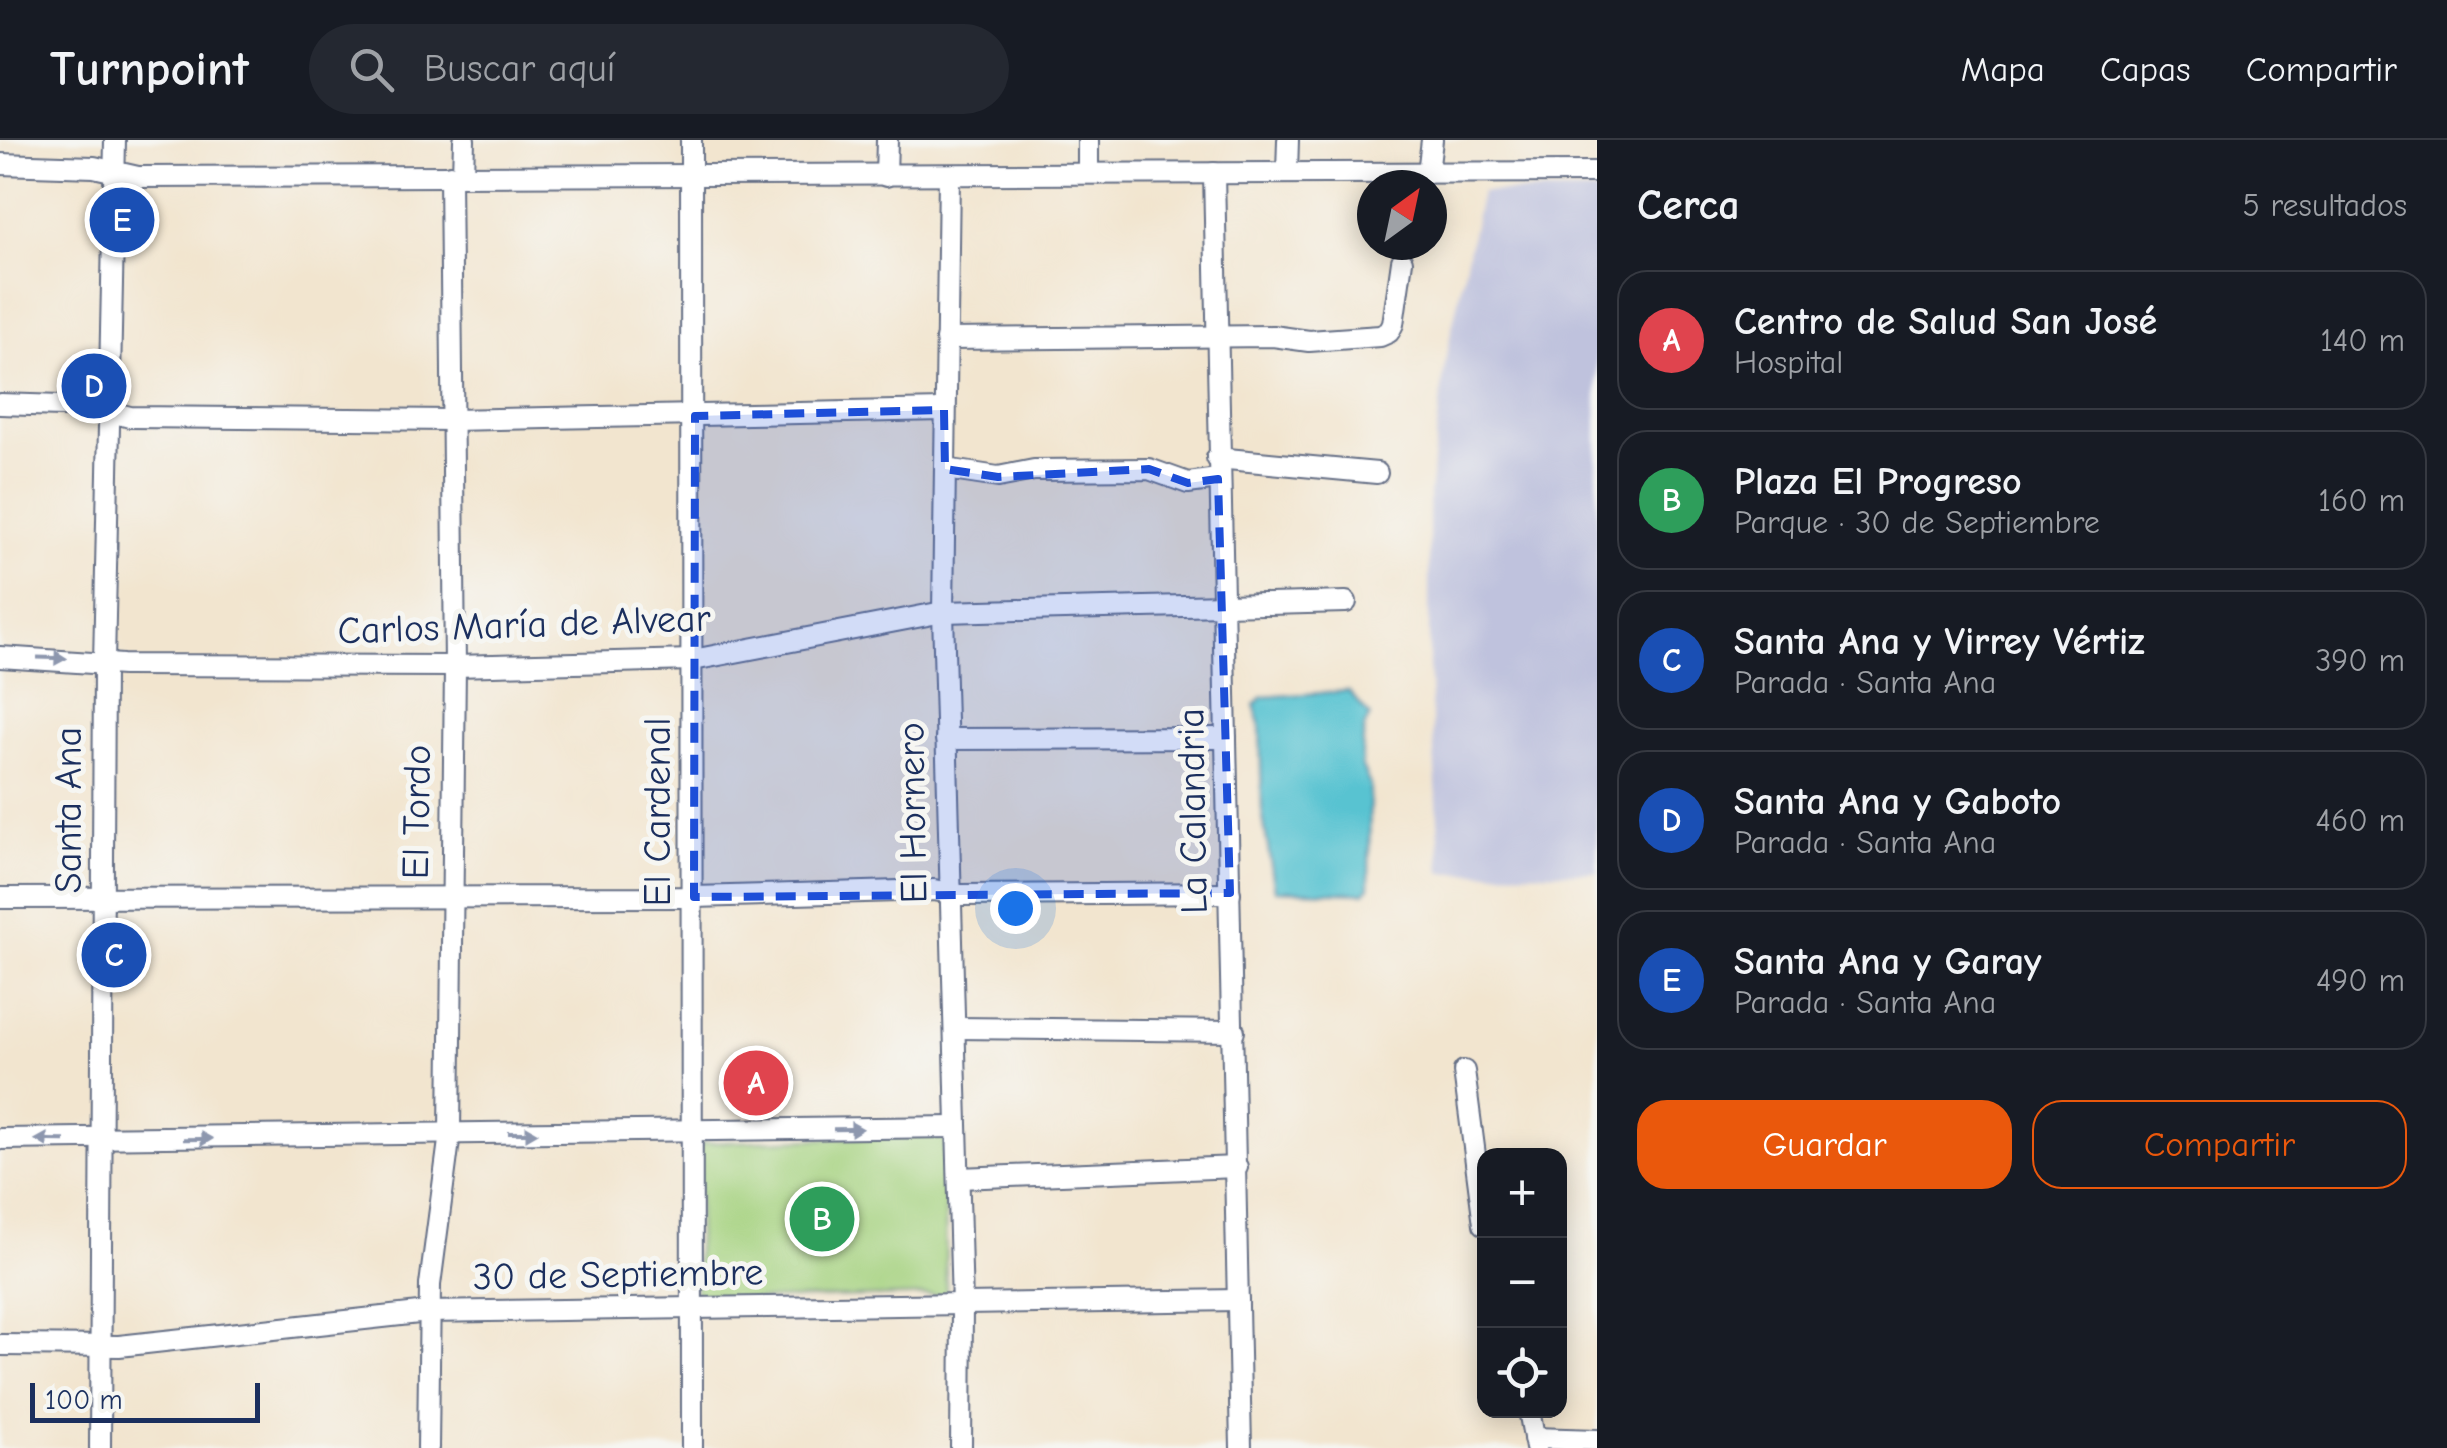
<!DOCTYPE html>
<html lang="es">
<meta charset="utf-8">
<style>
body{margin:0;font-family:"Comic Neue",sans-serif;background:#242831;color:#f1f3f6}
.controls{position:absolute;right:30px;bottom:30px;display:grid;overflow:hidden;border-radius:20px;box-shadow:0 5px 25px #0003}
.controls button{width:90px;height:90px;display:grid;place-items:center;padding:0;border:0;border-bottom:2px solid #363941;background:#171b24;color:#f1f3f6;font:50px sans-serif}
.compass{position:absolute;left:1357px;top:30px;width:90px;height:90px;border-radius:50%;background:#171b24;box-shadow:0 5px 25px #0003;rotate:33deg}
.scale{position:absolute;left:30px;bottom:25px;width:230px;box-sizing:border-box;padding-left:10px;border:5px solid #1b2f5e;border-top:0;font-size:28px;line-height:35px;white-space:nowrap;color:#1b2f5e;-webkit-text-stroke:8px #f6f6f2;paint-order:stroke}
.you{position:absolute;left:1015px;top:768px;width:35px;height:35px;margin:-25px;border:8px solid #fff;border-radius:50%;background:#1a73e8;box-shadow:0 0 0 15px #1a73e833}
.badge{display:grid;place-items:center;width:65px;height:65px;border-radius:50%;background:#ea580c;color:#fff;font-size:32px;font-weight:700}
.pin{position:absolute;translate:-50% -50%;border:5px solid #fff;box-shadow:0 2px 10px #0006}
.list{margin:0;padding:0;list-style:none}
h2{display:flex;justify-content:space-between;align-items:center;height:130px;margin:0;padding:0 40px;font-size:42px}
h2 small{font-size:32px;font-weight:400;color:#9ea1a6}
.list li{display:grid;grid-template-columns:65px 1fr auto;gap:30px;align-items:center;box-sizing:border-box;height:140px;margin:0 20px 20px;padding:0 20px;border:2px solid #363941;border-radius:30px}
.list b{display:block;font-size:38px;white-space:nowrap}
.list p{margin:0;font-size:32px;white-space:nowrap;color:#9ea1a6}
.list em{font-size:32px;font-style:normal;color:#9ea1a6}
.actions{display:flex;gap:20px;padding:30px 40px}
.actions a{flex:1;padding:22px 0;border:2px solid #ea580c;border-radius:30px;text-align:center;font-size:35px;color:#ea580c}
.actions .main{background:#ea580c;color:#fff}
.icon{flex:none;width:55px;height:55px;fill:none;stroke:currentColor;stroke-width:2;stroke-linecap:round;stroke-linejoin:round}
.map{position:relative;flex:none;width:1597px;height:1308px;overflow:hidden}
header{display:flex;align-items:center;gap:60px;box-sizing:border-box;height:140px;padding:0 50px;background:#171b24;border-bottom:2px solid #363941}
header strong{font-size:48px}
nav{display:flex;gap:55px;margin-inline-start:auto;font-size:35px}
.search{width:700px;height:90px;background:#242831;display:flex;align-items:center;gap:25px;box-sizing:border-box;padding:0 35px;border-radius:55px;color:#9ea1a6;font-size:38px}
main{display:flex}
aside{flex:1;background:#171b24}
.map>svg:first-child{display:block}
.industrial{fill:#bfc2dd}
.green{fill:#a4d17e;stroke:#60806e;stroke-width:2.5}
.water{fill:#58c3d1;stroke:#3a7998;stroke-width:2.5}
.lines{fill:none;stroke-linecap:round;stroke-linejoin:round}
.minor-casing{stroke:#666f86;stroke-width:24}
.minor{stroke:#fff;stroke-width:20}
.oneway{fill:#8d97ae}
.marked{fill:#1d4ed8;fill-opacity:0.2;stroke:#1d4ed8;stroke-width:8;stroke-dasharray:20 12;stroke-linejoin:round}
.labels{text-anchor:middle;dominant-baseline:central;stroke-width:10;stroke-linejoin:round;paint-order:stroke}
.street-label{font-size:38px;fill:#1b2f5e;stroke:#f6f6f2}
</style>
<header>
<strong>Turnpoint</strong>
<div class="search"><svg class="icon" aria-label="search" viewBox="0 0 24 24"><circle cx="10" cy="10" r="6"/><path d="M15 15l6 6"/></svg>Buscar aquí</div>
<nav><a>Mapa</a><a>Capas</a><a>Compartir</a></nav>
</header>
<main>
<div class="map">
<svg width="1597" height="1308" viewBox="0 0 1597 1308">
<rect width="100%" height="100%" fill="#f6f6f2"/>
<filter id="ink" filterUnits="userSpaceOnUse"><feTurbulence type="fractalNoise" baseFrequency=".01" numOctaves="2"/><feDisplacementMap in="SourceGraphic" scale="20" xChannelSelector="R" yChannelSelector="G"/><feConvolveMatrix kernelMatrix="1 2 1 2 8 2 1 2 1" color-interpolation-filters="sRGB"/></filter>
<filter id="wash" filterUnits="userSpaceOnUse"><feTurbulence type="fractalNoise" baseFrequency=".0048" numOctaves="4" result="noise"/><feDisplacementMap in="SourceGraphic" scale="40" xChannelSelector="R" yChannelSelector="G"/><feGaussianBlur stdDeviation="2.25" result="paint"/><feColorMatrix in="noise" values="0 0 0 0 0 0 0 0 0 0 0 0 0 0 0 0 0 1.4 0 .05"/><feComposite in="paint" operator="in"/></filter>
<g filter="url(#wash)">
<rect width="100%" height="100%" fill="#f2e5cf"/>
<polygon class="industrial" points="1481,52 1597,52 1597,732 1441,733 1429,526 1429,354 1446,216"/>
<polygon class="green" points="945,994 946,1155 695,1161 701,1003"/>
<polygon class="water" points="1348,551 1370,576 1364,587 1361,625 1370,645 1369,747 1364,753 1275,750 1262,671 1260,583 1254,565 1263,557"/>
</g>
<g filter="url(#ink)">
<g class="lines">
<g class="minor-casing">
<g id="minor">
<polyline points="691,0 692,1308"/>
<polyline points="0,24 94,27 138,37 1597,32"/>
<polyline points="1088,32 1088,0"/>
<polyline points="1287,32 1288,0"/>
<polyline points="1214,33 1241,1308"/>
<polyline points="1428,33 1432,0"/>
<polyline points="463,35 464,0"/>
<polyline points="949,35 943,472 962,1167 961,1308"/>
<polyline points="886,36 887,0"/>
<polyline points="946,199 1273,196 1309,201 1380,196 1389,192 1393,184 1402,121"/>
<polyline points="0,264 92,267 130,277 452,280 944,270"/>
<polyline points="1217,318 1377,333"/>
<polyline points="945,329 998,337 1034,330 1149,329 1188,343 1218,339"/>
<polyline points="0,517 123,525 455,526 693,520 943,472 1346,462"/>
<polyline points="946,599 1226,598"/>
<polyline points="0,758 694,757 934,750 961,755 1230,753"/>
<polyline points="955,888 1234,891"/>
<polyline points="1464,931 1484,1084"/>
<polyline points="0,999 956,987"/>
<polyline points="959,1038 1237,1027"/>
<polyline points="0,1205 119,1206 428,1172 1238,1160"/>
<polyline points="1529,1270 1536,1308"/>
<polyline points="1534,1298 1597,1300"/>
<polyline points="100,1308 104,524 115,0"/>
<polyline points="428,1308 430,1145 450,993 455,526 450,35"/>
</g>
</g>
<use href="#minor" class="minor"/>
</g>
<defs><path id="oneway-solid" d="M-6-.8H1V-3.2L6.5 0L1 3.2V.8H-6Z" transform="scale(2.5)"/></defs>
<g class="oneway">
<use href="#oneway-solid" transform="translate(52 518) rotate(2)"/>
<use href="#oneway-solid" transform="translate(848 989) rotate(-1)"/>
<use href="#oneway-solid" transform="translate(523 993)"/>
<use href="#oneway-solid" transform="translate(198 999) rotate(-1)"/>
<use href="#oneway-solid" transform="translate(50 1000) rotate(-179)"/>
</g>
</g>
<path class="marked" d="M944 270 945 329 998 337 1149 329 1188 343 1218 339 1230 753 694 757 695 276Z"/>
<g class="labels">
<g class="street-label">
<text transform="translate(524 485) rotate(-2)">Carlos María de Alvear</text>
<text transform="translate(69 670) rotate(-90)">Santa Ana</text>
<text transform="translate(1193 671) rotate(-91)">La Calandria</text>
<text transform="translate(417 672) rotate(-89)">El Tordo</text>
<text transform="translate(658 672) rotate(-90)">El Cardenal</text>
<text transform="translate(913 673) rotate(-91)">El Hornero</text>
<text transform="translate(618 1135) rotate(-1)">30 de Septiembre</text>
</g>
</g>
</svg>
<div class="controls">
<button>+</button>
<button>−</button>
<button><svg class="icon" aria-label="locate" viewBox="0 0 24 24"><circle cx="12" cy="12" r="6"/><path d="M12 2v4M12 18v4M2 12h4M18 12h4"/></svg></button>
</div>
<svg class="compass" viewBox="-18 -18 36 36"><path d="M0-13l5 13h-10z" fill="#e53935"/><path d="M0 13l5-13h-10z" fill="#9ea1a6"/></svg>
<div class="scale">100 m</div>
<div class="you"></div>
<div class="pin badge" style="left:756px;top:943px;background:#e0444e">A</div>
<div class="pin badge" style="left:822px;top:1079px;background:#2e9e5b">B</div>
<div class="pin badge" style="left:114px;top:815px;background:#1a4fb4">C</div>
<div class="pin badge" style="left:94px;top:246px;background:#1a4fb4">D</div>
<div class="pin badge" style="left:122px;top:80px;background:#1a4fb4">E</div>
</div>
<aside>
<h2>Cerca<small>5 resultados</small></h2>
<ul class="list">
<li><span class="badge" style="background:#e0444e">A</span><div><b>Centro de Salud San José</b><p>Hospital</p></div><em>140 m</em></li>
<li><span class="badge" style="background:#2e9e5b">B</span><div><b>Plaza El Progreso</b><p>Parque · 30 de Septiembre</p></div><em>160 m</em></li>
<li><span class="badge" style="background:#1a4fb4">C</span><div><b>Santa Ana y Virrey Vértiz</b><p>Parada · Santa Ana</p></div><em>390 m</em></li>
<li><span class="badge" style="background:#1a4fb4">D</span><div><b>Santa Ana y Gaboto</b><p>Parada · Santa Ana</p></div><em>460 m</em></li>
<li><span class="badge" style="background:#1a4fb4">E</span><div><b>Santa Ana y Garay</b><p>Parada · Santa Ana</p></div><em>490 m</em></li>
</ul>
<div class="actions"><a class="main">Guardar</a><a>Compartir</a></div>
</aside>
</main>
